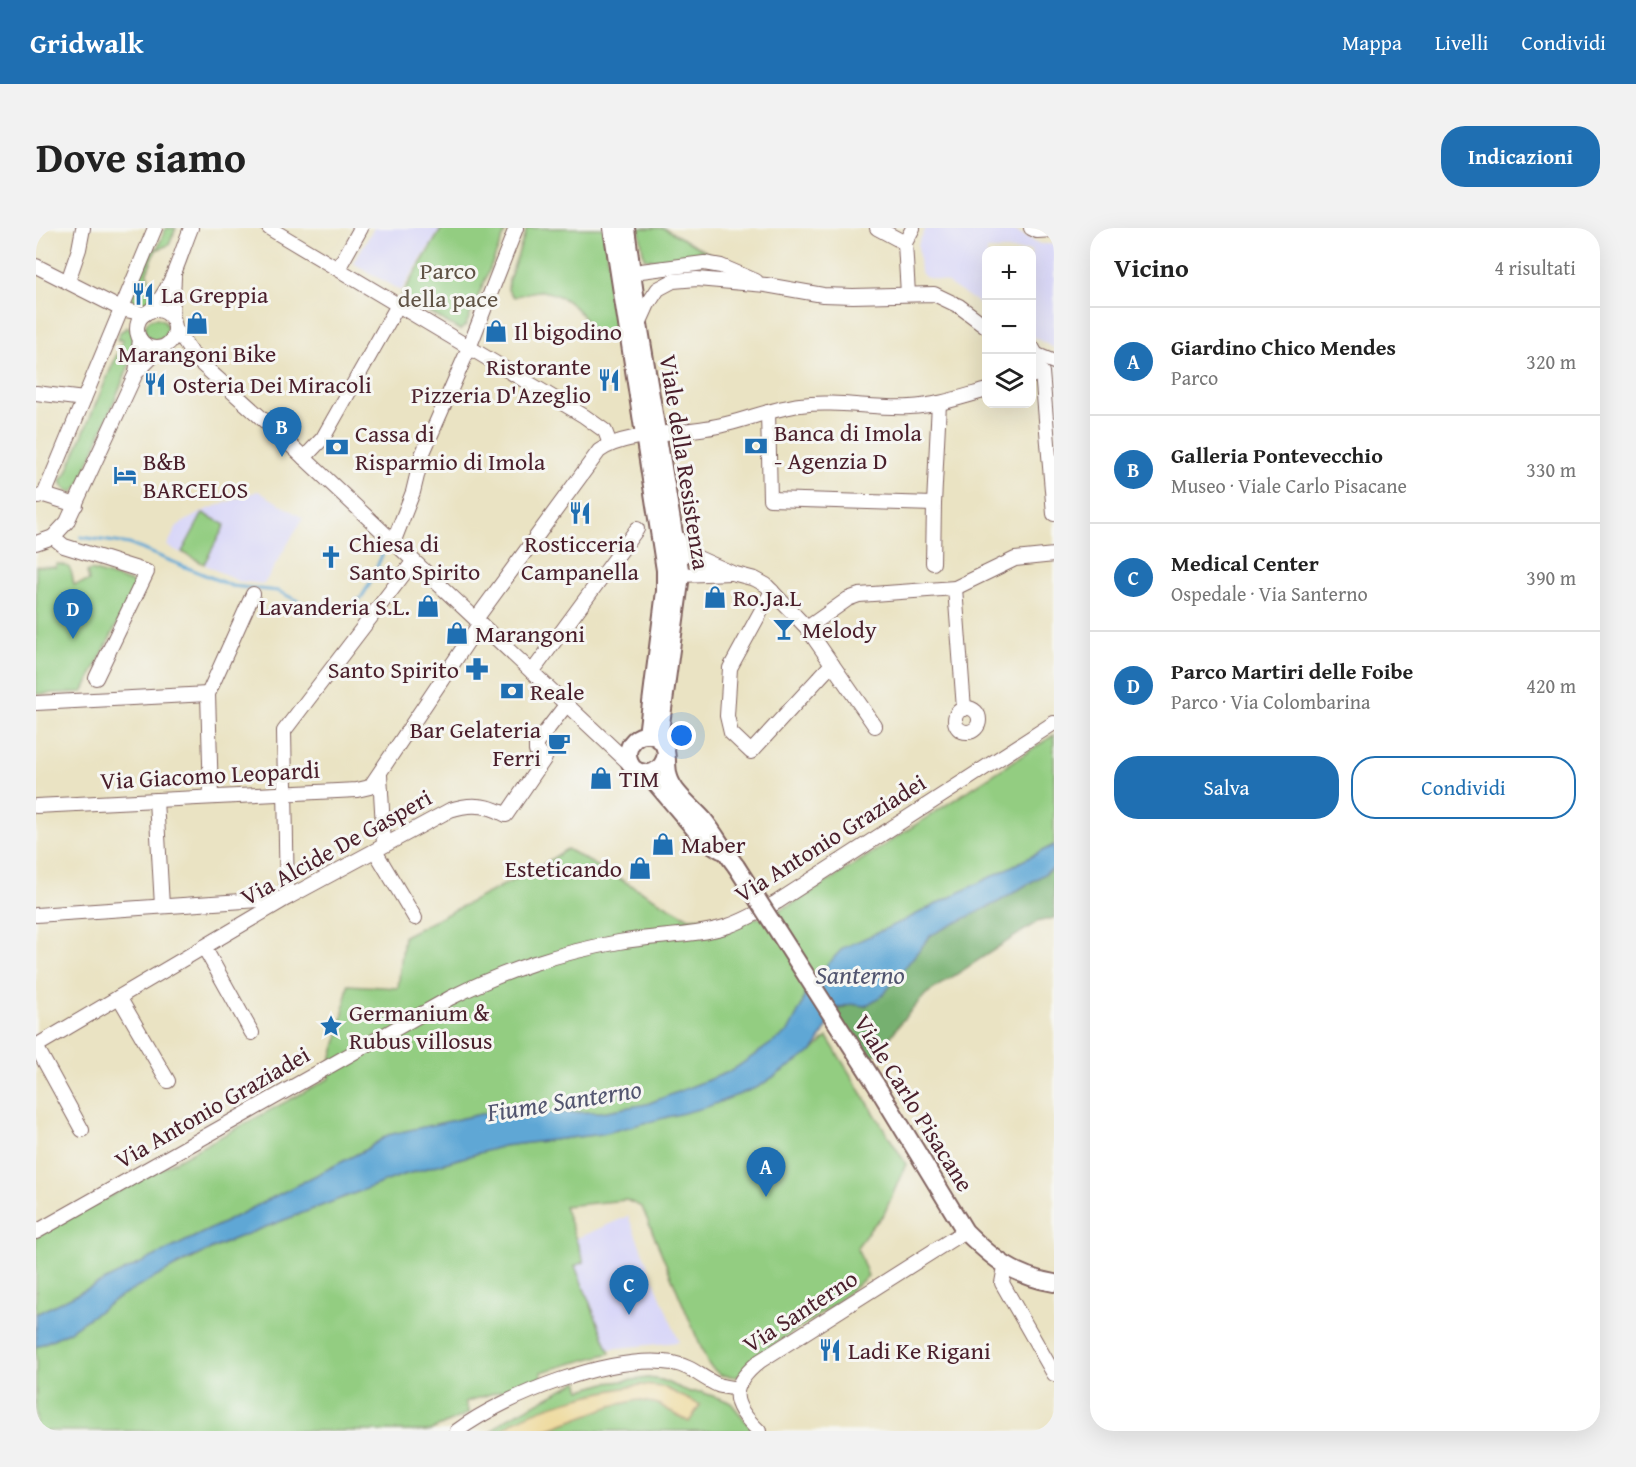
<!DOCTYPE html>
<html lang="it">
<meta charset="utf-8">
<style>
body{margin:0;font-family:"Gentium Book Plus",serif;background:#f2f2f2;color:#222}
.controls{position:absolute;right:18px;top:18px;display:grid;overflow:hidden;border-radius:12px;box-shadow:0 6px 24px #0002}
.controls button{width:54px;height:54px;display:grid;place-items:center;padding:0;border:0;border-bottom:2px solid #e0e0e0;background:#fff;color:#222;font:30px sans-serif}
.you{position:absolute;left:646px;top:508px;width:21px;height:21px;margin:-15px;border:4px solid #fff;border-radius:50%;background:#1a73e8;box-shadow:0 0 0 9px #1a73e833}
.badge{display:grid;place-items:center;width:39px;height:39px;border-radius:50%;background:#1f6fb2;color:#fff;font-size:20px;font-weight:700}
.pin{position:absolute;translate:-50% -50px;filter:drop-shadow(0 2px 3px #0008)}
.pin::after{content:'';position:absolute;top:32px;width:21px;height:18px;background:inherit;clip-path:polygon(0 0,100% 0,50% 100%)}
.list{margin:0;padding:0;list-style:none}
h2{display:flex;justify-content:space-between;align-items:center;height:78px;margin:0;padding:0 24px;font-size:26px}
h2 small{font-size:20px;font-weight:400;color:#767676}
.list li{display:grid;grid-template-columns:39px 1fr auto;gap:18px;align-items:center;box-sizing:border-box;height:108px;padding:0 24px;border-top:2px solid #e0e0e0}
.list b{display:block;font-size:22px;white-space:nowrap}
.list p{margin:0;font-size:20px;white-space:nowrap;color:#767676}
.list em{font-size:20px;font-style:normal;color:#767676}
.actions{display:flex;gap:12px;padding:18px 24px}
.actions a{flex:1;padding:14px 0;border:2px solid #1f6fb2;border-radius:24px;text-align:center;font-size:21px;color:#1f6fb2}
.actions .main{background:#1f6fb2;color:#fff}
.icon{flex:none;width:33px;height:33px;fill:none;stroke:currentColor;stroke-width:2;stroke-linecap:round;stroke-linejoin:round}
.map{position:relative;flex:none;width:1018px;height:1203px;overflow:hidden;border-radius:24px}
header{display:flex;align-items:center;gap:36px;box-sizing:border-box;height:84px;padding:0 30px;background:#1f6fb2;color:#fff}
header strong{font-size:28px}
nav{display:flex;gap:33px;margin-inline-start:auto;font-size:21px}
.intro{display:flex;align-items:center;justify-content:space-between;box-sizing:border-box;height:144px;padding:0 36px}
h1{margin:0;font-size:42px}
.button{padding:15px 27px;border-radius:24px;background:#1f6fb2;color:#fff;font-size:21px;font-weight:700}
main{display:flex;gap:36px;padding:0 36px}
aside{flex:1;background:#fff;border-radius:24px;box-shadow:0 6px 24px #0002}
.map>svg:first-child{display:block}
.built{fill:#d9d7f8}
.green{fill:#93cd81;stroke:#6e7656;stroke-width:1.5}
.forest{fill:#76b06f;stroke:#60684d;stroke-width:1.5}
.sand{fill:#eeda9e;stroke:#9c7c64;stroke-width:1.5}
.water{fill:#5ea7d5;stroke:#546380;stroke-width:1.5}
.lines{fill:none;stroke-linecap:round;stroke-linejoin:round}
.stream{stroke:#5ea7d5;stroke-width:3}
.minor-casing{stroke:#826460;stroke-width:16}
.major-casing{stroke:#826460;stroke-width:20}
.minor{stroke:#fff;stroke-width:14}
.major{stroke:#fff;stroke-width:16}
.major-bridge-casing{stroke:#826460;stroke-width:20;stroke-linecap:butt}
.major-bridge{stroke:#fff;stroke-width:16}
.labels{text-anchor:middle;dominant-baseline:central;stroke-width:6;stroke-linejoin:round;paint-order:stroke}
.park-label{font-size:24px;fill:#605345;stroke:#f6f6f2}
.poi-label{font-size:24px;fill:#4a1f2b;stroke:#f6f6f2;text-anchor:start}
.street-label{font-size:24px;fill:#4a1f2b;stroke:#f6f6f2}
.water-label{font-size:26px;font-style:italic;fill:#52556f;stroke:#f6f6f2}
</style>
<header>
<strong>Gridwalk</strong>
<nav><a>Mappa</a><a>Livelli</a><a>Condividi</a></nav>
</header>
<div class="intro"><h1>Dove siamo</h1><a class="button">Indicazioni</a></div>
<main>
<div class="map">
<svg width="1018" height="1203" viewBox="0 0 1018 1203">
<rect width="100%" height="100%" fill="#f6f6f2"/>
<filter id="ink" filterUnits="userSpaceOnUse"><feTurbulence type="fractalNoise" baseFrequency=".0167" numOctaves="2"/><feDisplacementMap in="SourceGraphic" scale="12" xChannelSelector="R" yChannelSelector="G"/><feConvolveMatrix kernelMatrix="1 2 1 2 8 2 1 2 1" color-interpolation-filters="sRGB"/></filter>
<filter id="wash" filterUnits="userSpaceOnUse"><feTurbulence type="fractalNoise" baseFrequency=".008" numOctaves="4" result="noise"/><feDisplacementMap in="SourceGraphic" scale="24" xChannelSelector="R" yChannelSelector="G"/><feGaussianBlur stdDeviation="1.35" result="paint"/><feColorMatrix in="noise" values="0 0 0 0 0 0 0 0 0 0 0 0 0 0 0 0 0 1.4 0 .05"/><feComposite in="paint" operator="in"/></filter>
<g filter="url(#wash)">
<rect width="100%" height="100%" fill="#eae3c3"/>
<g class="built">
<polygon points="338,0 405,0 365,63 317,35"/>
<polygon points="890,0 974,0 1004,16 1018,16 1018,120 996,108 996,22 951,22 950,80 910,54 889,49 884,43 882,16"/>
<polygon points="222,263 267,290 228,356 202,353 131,318 141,298 167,283"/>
<polygon points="592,988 643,1114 572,1121 539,1038 539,1011"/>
</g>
<g class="green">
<path d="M130 0H140L133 17 120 22 111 44C113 56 121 61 114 72L103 76 94 72 115 21 122 19Z"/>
<polygon points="406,0 471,0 430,97 424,102 365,68"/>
<path d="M491 0H567L585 111H565L557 108C549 85 531 67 506 63 497 62 486 67 478 69L472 62 473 52Z"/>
<path d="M603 0H628L688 34C673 30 658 29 643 30 632 30 619 34 608 30Z"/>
<circle cx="120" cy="101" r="11"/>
<path d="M92 99 96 103 99 123 43 258 37 264C30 263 27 260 25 253L30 246 87 112H81L84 104Z"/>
<polygon points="167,285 189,297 168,336 146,324"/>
<path d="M21 336C37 337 35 343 38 357L53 353 51 344 55 342 101 356 47 464 0 466V338L20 339Z"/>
<polygon points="1018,507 1018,617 867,693 807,720 771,758 766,777 752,804 695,843 611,876 566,884 445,886 352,907 329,922 187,995 0,1086 0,1008 294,850 292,841 304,803 312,757 362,760 368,708 505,638 531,621 653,690 725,690 762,673"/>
<path d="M791 809 870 936 848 986 836 999 821 1019 832 1048C815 1062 798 1077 780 1089 753 1108 724 1123 701 1149L684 1147 672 1136 606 979 590 972 528 978 548 1034 539 1038 574 1125 505 1144 506 1150 429 1174 433 1185 393 1203H0V1119L32 1104 79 1072 117 1049 198 1011 364 948 467 918 566 906 722 859 777 823Z"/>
<polygon points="612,1150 625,1152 654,1164 665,1164 694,1174 718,1203 456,1203 470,1191 542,1153 545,1162 570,1155"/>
</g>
<polygon class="forest" points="1018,640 1018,690 1001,694 890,766 865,794 844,824 829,831 799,783 815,776 829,778 847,767 895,707 964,673"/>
<path class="sand" d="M605 1157 627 1159 664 1177 653 1194 622 1176 602 1172 575 1178 508 1203H465C493 1178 568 1163 605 1157Z"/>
<polygon class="water" points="1018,617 1018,640 964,673 895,707 847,767 829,778 815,776 802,780 777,823 722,859 671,879 566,906 467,918 364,948 198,1011 149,1033 79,1072 32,1104 0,1119 0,1086 187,995 329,922 352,907 445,886 566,884 611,876 695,843 752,804 766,777 771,758 807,720 867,693"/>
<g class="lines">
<polyline class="stream" points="45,309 93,316 196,358 242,363 270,377 278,378 313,378 325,370 333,357 347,325"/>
</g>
</g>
<g filter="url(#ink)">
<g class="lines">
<g class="minor-casing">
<g id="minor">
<polyline points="233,0 548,188 569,203 574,216"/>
<polyline points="841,0 869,15"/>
<polyline points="995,0 1001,3 1018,2"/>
<polyline points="0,38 85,81 109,86"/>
<polyline points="302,41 325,0"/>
<polyline points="32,53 43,21 47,0"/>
<polyline points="591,54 605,43 668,35 685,38 720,53"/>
<polyline points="872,66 869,15 877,0"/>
<circle cx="120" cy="101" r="19"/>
<path d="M114 83C137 60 143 29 155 0"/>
<polyline points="136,89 138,49"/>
<polyline points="603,96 612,76 622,61 637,53 661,51 730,57 787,67 817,68 898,66 923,78 951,99"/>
<polyline points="140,102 160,131 231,195 596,538"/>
<polyline points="996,119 1003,132 1000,143 996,148"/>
<polyline points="1001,127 1018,134"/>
<polyline points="1006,144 1018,286"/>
<polyline points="100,145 125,120"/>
<polyline points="0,165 48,171"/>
<polyline points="732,184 734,271 898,276"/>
<polyline points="268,230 287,210 362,77"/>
<polyline points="8,267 119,0"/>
<polyline points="2,269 8,267 40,277"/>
<polyline points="640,308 651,325 696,345 719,351 730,357 771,400 839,498"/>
<polyline points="17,309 28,318 111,344 60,450"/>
<polyline points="0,315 17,309 31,294 100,145 104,111"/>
<polyline points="357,315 377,264 386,227 433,120 480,0"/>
<polyline points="897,335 898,276 903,175"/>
<polyline points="636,344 645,347 694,345"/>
<polyline points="919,360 928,481"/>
<polyline points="736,363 694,440 691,488 695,505 715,524 796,436"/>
<path d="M440 391 563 223C586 206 641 205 670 200 702 196 732 181 764 177 800 172 838 181 874 179 900 178 926 169 951 162"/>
<polyline points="771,400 812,371 823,367 919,360 979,331 1018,327"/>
<polyline points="496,444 601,301"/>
<polyline points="0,475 172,466"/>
<circle cx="931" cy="492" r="12"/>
<polyline points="344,547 348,616"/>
<polyline points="175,568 172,466 217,366"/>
<polyline points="120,572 126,678"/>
<polyline points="0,578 321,562 334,559 444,395"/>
<polyline points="339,623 379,690"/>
<polyline points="0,687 251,670 248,503 377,334"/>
<polyline points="168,719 216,805"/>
<polyline points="83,769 132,853"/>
<path d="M0 818 251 670 414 582C434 575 452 576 470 587L509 530 500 523V516L530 477"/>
<polyline points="0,818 46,902"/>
<path d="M0 1004 414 770C470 742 522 725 583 714 619 707 657 709 692 698 710 692 725 683 741 674L1018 495"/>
<polyline points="969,1039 966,1055 1018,1146"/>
<path d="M421 1203C469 1167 577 1125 637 1135 657 1139 664 1149 682 1157 687 1159 694 1159 700 1161"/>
<path d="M723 1203C694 1175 692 1159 724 1133L929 1003"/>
</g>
</g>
<g class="major-casing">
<g id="major">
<polyline points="576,0 629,342 629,363 611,507"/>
<polyline points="590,0 603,96 645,347 623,511"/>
<path d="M630 526C627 543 611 551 597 540 581 519 607 495 625 513 634 523 629 537 633 549 638 566 657 579 668 592 680 607 688 623 700 638"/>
<polyline points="611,545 667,611 685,622"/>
<path d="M839 855 929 1003C957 1031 978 1048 1018 1055"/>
</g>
</g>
<use href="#minor" class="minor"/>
<use href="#major" class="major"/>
<g class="major-bridge-casing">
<polyline id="major-bridge" points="700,638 839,855"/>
</g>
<use href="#major-bridge" class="major-bridge"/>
</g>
</g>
<defs>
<g id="restaurant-bare" transform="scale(1.8)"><path d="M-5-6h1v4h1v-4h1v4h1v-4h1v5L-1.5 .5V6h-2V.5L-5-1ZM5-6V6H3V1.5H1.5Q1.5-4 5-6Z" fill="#1f6fb2" stroke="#f6f6f2" stroke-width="2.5" paint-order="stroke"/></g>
<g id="shop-bare" transform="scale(1.8)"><path d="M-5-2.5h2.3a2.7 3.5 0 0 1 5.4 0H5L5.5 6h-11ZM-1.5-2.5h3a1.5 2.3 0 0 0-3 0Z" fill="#1f6fb2" stroke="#f6f6f2" stroke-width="2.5" paint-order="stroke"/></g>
<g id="bank-bare" transform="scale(1.8)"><path d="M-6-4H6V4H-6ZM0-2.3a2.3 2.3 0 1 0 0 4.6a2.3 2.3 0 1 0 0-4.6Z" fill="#1f6fb2" stroke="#f6f6f2" stroke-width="2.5" paint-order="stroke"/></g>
<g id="hotel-bare" transform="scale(1.8)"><path d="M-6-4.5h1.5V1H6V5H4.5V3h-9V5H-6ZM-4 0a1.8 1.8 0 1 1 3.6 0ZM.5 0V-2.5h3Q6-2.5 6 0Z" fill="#1f6fb2" stroke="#f6f6f2" stroke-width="2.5" paint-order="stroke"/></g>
<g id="church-bare" transform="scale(1.8)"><path d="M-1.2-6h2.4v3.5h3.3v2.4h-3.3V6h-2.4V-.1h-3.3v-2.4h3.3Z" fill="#1f6fb2" stroke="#f6f6f2" stroke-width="2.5" paint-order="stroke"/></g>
<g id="bar-bare" transform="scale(1.8)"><path d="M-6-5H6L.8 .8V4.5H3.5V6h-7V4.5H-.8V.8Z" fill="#1f6fb2" stroke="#f6f6f2" stroke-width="2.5" paint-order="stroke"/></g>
<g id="pharmacy-bare" transform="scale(1.8)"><path d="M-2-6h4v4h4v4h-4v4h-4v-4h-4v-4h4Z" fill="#1f6fb2" stroke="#f6f6f2" stroke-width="2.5" paint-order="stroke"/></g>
<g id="cafe-bare" transform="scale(1.8)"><path d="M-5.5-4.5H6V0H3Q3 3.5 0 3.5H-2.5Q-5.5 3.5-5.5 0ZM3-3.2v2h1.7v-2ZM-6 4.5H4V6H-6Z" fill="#1f6fb2" stroke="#f6f6f2" stroke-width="2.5" paint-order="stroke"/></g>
<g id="sight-bare" transform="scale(1.8)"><path d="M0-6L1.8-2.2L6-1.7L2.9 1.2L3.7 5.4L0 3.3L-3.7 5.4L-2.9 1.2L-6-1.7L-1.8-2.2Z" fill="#1f6fb2" stroke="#f6f6f2" stroke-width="2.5" paint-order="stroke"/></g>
</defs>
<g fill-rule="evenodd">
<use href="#restaurant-bare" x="107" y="66"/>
<use href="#shop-bare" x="161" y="95"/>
<use href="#shop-bare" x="460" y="103"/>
<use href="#restaurant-bare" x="573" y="152"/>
<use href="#restaurant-bare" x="119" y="156"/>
<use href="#bank-bare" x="720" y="218"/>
<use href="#bank-bare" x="301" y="219"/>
<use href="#hotel-bare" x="89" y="247"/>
<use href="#restaurant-bare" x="544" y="285"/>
<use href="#church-bare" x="295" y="329"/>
<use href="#shop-bare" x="679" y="369"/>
<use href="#shop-bare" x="392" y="378"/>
<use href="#bar-bare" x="748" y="401"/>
<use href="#shop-bare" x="421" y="405"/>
<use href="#pharmacy-bare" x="441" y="441"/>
<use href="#bank-bare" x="476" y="463"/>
<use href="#cafe-bare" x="523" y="515"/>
<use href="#shop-bare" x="565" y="550"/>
<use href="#shop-bare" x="627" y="616"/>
<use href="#shop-bare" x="604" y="640"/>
<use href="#sight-bare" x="295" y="798"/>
<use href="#restaurant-bare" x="794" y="1122"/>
</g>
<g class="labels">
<g class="park-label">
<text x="412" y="42">Parco<tspan x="412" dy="28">della pace</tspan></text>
</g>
<g class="poi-label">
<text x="125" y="66">La Greppia</text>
<text x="478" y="103">Il bigodino</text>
<text x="161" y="125" text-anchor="middle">Marangoni Bike</text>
<text x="555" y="138" text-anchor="end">Ristorante<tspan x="555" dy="28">Pizzeria D'Azeglio</tspan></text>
<text x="137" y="156">Osteria Dei Miracoli</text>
<text x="738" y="204">Banca di Imola<tspan x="738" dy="28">- Agenzia D</tspan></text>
<text x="319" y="205">Cassa di<tspan x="319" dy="28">Risparmio di Imola</tspan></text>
<text x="107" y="233">B&amp;B<tspan x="107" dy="28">BARCELOS</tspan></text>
<text x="313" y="315">Chiesa di<tspan x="313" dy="28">Santo Spirito</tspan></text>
<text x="544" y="315" text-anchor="middle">Rosticceria<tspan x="544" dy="28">Campanella</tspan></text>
<text x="697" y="369">Ro.Ja.L</text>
<text x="374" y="378" text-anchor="end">Lavanderia S.L.</text>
<text x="766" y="401">Melody</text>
<text x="439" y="405">Marangoni</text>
<text x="423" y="441" text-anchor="end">Santo Spirito</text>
<text x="494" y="463">Reale</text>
<text x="505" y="501" text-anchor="end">Bar Gelateria<tspan x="505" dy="28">Ferri</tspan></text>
<text x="583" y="550">TIM</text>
<text x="645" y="616">Maber</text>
<text x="586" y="640" text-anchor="end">Esteticando</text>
<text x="313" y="784">Germanium &amp;<tspan x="313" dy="28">Rubus villosus</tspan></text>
<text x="812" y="1122">Ladi Ke Rigani</text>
</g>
<g class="street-label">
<text transform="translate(649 234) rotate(81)">Viale della Resistenza</text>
<text transform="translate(174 547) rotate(-3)">Via Giacomo Leopardi</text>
<text transform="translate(794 610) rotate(-32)">Via Antonio Graziadei</text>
<text transform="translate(300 619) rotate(-29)">Via Alcide De Gasperi</text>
<text transform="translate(878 875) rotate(58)">Viale Carlo Pisacane</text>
<text transform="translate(176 879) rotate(-30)">Via Antonio Graziadei</text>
<text transform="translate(764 1083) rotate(-33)">Via Santerno</text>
</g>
<g class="water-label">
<text x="824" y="746">Santerno</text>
<text transform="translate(528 872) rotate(-9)">Fiume Santerno</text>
</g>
</g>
</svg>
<div class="controls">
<button>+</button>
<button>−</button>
<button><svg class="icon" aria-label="layers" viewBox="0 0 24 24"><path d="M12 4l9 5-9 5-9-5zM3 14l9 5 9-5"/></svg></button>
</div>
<div class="you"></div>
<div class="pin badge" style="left:730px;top:969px">A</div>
<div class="pin badge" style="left:246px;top:229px">B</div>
<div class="pin badge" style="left:593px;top:1087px">C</div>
<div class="pin badge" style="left:37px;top:411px">D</div>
</div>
<aside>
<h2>Vicino<small>4 risultati</small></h2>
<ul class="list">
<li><span class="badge">A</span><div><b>Giardino Chico Mendes</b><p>Parco</p></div><em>320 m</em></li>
<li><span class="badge">B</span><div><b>Galleria Pontevecchio</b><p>Museo · Viale Carlo Pisacane</p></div><em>330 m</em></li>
<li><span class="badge">C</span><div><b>Medical Center</b><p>Ospedale · Via Santerno</p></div><em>390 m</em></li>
<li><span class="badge">D</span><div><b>Parco Martiri delle Foibe</b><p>Parco · Via Colombarina</p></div><em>420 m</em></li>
</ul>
<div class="actions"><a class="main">Salva</a><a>Condividi</a></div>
</aside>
</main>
